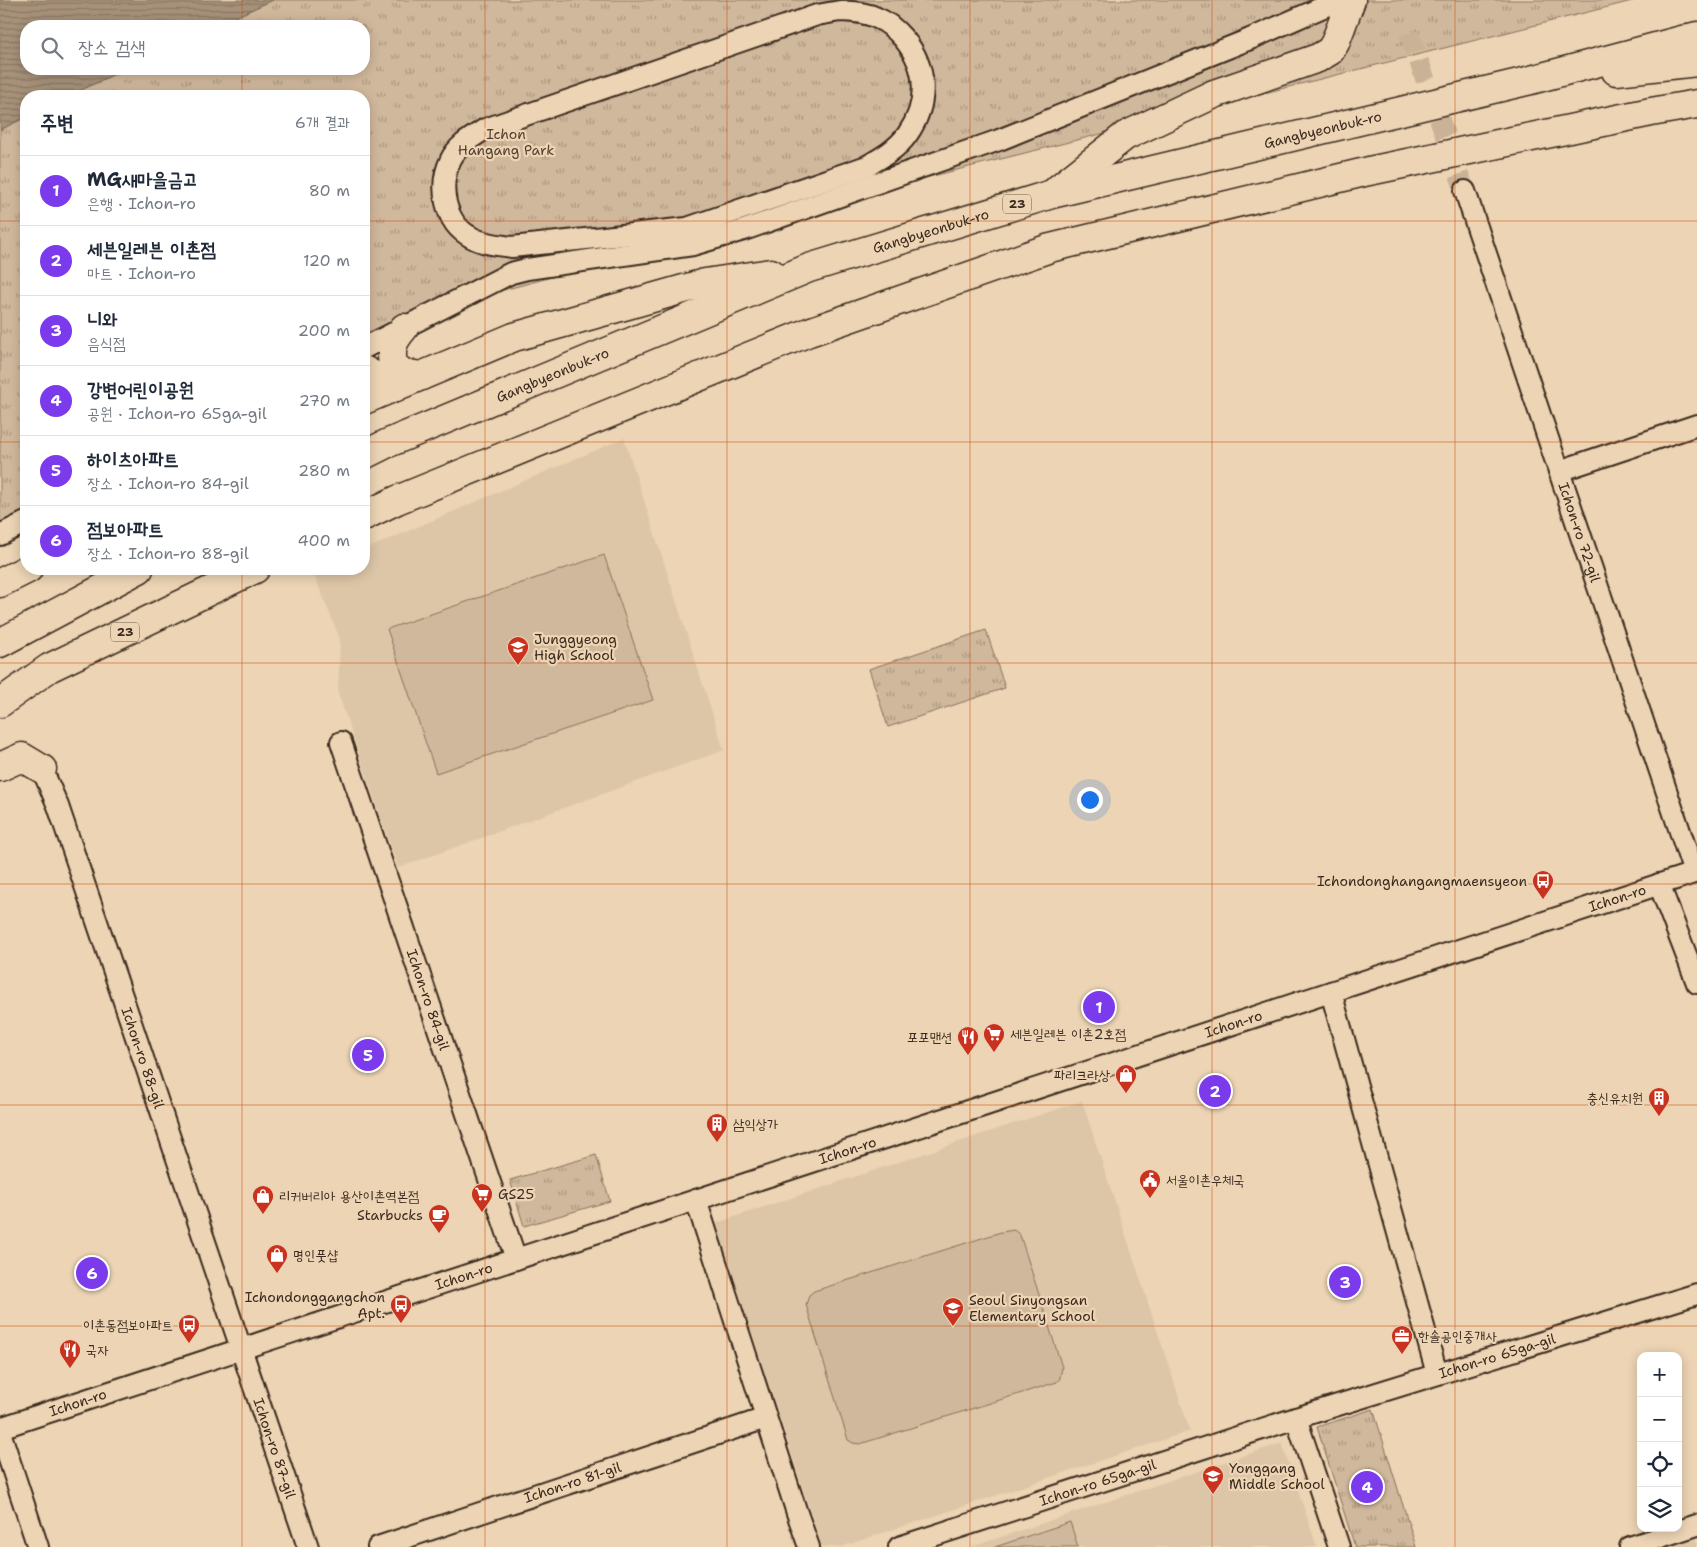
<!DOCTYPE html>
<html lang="ko">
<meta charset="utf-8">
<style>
body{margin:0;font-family:"Shantell Sans","Poor Story",sans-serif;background:#f6f6f7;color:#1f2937}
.controls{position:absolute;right:15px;bottom:15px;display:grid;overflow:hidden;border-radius:10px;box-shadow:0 2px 12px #0003}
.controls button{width:45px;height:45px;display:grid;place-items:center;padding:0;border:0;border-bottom:1px solid #e0e1e3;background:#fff;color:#1f2937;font:25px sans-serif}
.you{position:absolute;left:1089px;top:799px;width:18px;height:18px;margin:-12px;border:4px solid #fff;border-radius:50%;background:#1a73e8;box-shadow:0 0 0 8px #1a73e833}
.badge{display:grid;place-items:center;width:32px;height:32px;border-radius:50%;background:#7c3aed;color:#fff;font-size:16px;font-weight:700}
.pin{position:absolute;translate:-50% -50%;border:2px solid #fff;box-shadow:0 1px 5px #0006}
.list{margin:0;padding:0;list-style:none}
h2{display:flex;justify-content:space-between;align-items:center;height:65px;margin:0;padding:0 20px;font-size:21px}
h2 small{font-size:16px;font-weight:400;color:#747a83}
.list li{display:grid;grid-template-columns:32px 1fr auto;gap:15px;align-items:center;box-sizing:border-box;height:70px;padding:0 20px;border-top:1px solid #e0e1e3}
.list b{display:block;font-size:19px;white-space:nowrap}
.list p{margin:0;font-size:16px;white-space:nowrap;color:#747a83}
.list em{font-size:16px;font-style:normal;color:#747a83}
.icon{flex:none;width:28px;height:28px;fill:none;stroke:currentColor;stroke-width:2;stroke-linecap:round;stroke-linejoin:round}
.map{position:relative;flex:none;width:1697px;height:1547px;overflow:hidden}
.search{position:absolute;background:#fff;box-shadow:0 2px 12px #0003;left:20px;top:20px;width:350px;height:55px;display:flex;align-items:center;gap:12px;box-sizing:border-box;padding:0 18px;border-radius:20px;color:#747a83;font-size:19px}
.panel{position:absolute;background:#fff;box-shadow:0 2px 12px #0003;left:20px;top:90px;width:350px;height:485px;border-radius:20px}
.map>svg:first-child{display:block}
.built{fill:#ddc6a7}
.grass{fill:#d0b89c;stroke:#86715d}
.park{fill:url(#park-tufts);stroke:#86715d}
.water{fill:url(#water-rules);stroke:#7c6855}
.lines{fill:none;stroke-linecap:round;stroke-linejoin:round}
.minor-tunnel{stroke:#c9b296;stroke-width:20;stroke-dasharray:20 10;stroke-linecap:butt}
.minor-casing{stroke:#3b2a1e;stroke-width:24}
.highway-casing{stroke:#3b2a1e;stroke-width:31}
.minor{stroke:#ecd4b4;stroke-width:20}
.highway{stroke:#ecd4b4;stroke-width:28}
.grid{fill:none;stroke:#ce520f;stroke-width:1;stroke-opacity:0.55}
.labels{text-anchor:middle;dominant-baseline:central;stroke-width:4.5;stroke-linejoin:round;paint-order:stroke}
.shield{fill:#ecd4b4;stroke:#705d4b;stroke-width:1}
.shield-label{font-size:12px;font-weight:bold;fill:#3b2a1e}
.street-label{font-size:14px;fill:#3b2a1e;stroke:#ecd4b4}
.park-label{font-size:14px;fill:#513f31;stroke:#ecd4b4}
.poi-label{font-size:14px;fill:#3b2a1e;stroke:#ecd4b4;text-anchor:start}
</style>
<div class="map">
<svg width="1697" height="1547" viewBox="0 0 1697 1547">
<defs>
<pattern id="park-tufts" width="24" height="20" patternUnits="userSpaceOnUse" patternTransform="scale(1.25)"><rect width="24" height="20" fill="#d0b89c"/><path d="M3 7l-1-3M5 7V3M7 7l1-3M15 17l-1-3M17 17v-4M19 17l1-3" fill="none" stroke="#aa967f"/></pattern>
<pattern id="water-rules" width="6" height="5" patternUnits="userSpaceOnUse" patternTransform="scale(1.25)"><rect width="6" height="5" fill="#a79179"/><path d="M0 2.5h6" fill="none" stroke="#897763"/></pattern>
</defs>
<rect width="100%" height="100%" fill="#ecd4b4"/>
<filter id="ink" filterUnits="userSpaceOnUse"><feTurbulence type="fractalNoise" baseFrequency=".02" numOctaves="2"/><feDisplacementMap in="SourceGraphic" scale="10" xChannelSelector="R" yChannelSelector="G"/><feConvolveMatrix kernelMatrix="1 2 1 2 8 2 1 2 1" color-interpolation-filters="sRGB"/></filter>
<g filter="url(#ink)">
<g class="built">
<polygon points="624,438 724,750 398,868 338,693 340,639 313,572 320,569 364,569 364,550"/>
<polygon points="1082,1101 1190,1431 841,1547 822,1547 716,1223"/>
<polygon points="1282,1443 1317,1547 971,1547"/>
<polygon points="1697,1536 1697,1547 1663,1547"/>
</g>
<g class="grass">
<polygon points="604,555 653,700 436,773 387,629"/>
<polygon points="1014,1230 1020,1235 1062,1367 1060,1378 1057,1382 860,1444 853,1443 848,1440 806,1305 809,1295 814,1291 1001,1232"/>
<polygon points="1070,1522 1078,1547 995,1547"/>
</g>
<g class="park">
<polygon points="273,0 1636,0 885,188 481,296 364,353 364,96 69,96 125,69 364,69 364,26 215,26"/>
<polygon points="26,117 26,527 0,540 0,130"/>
<polygon points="986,630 1005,688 888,727 869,669"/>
<polygon points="596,1155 610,1201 524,1226 510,1180"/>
<polygon points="1373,1409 1416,1547 1355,1547 1317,1427"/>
</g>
<polygon class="water" points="0,0 273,0 215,26 26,26 26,69 125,69 69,96 26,96 26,117 0,130"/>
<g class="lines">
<polyline class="minor-tunnel" points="1409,33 1465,191"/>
<g class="minor-casing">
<g id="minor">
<path d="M840 11C853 12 865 12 877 18 888 22 897 31 904 39 928 68 929 104 907 135 897 149 881 158 867 166L687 228 512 247C498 245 483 244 471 237 444 223 438 185 451 159 458 145 473 137 485 129L817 15Z"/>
<path id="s1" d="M1465 191 1694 873"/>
<polyline points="364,348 511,273 527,269 693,245 744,230 999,140 1250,39 1339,0"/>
<polyline points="1559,471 1697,425"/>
<polyline points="0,535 26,522"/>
<path id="s2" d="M341 742 516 1259"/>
<path id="s3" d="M42 769 58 806 308 1547"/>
<polyline points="1659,884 1697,983"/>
<polyline points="1331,992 1437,1374"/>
<polyline points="696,1200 797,1513 809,1547"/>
<polyline points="1296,1418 1339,1547"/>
<path id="s4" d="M0 1428 1697 872"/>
<polyline points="0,1432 38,1547"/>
<path id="s5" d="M378 1547 766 1418"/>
<path id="s6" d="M899 1547 1296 1418 1697 1294"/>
<polyline points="1630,1547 1697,1525"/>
</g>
</g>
<g class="highway-casing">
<g id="highway">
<polyline points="1616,71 1697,62"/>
<polyline points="1058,189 1125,136 1214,94 1318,58 1330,51 1335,43 1351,0"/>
<path d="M404 328C393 341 390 347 393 365L403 373 421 376"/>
<polyline points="364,370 396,387"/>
<polyline points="364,400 514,337 705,283 771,273"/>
<path id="s7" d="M364 455 386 444 809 268 1052 194 1527 81 1697 36"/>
<polyline points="364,516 397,500 809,332 1050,248 1369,171 1651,112 1697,104"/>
<polyline points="0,583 28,569"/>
<polyline points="0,643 139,569"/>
<polyline points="0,703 49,668 255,569"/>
<polyline points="0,767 22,757 42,769"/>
</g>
</g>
<use href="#minor" class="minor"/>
<use href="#highway" class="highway"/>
</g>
</g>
<path class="grid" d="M242 0V26M485 0V1547M727 0V1547M970 0V1547M1212 0V1547M1455 0V1547M242 69V96M0 221H26M364 221H1697M0 442H26M364 442H1697M242 569V1547M0 663H1697M0 884H1697M0 1105H1697M0 1326H1697"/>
<defs>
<g id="school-pin" transform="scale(1.125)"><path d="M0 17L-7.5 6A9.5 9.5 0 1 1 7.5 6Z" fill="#c8321e" stroke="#ecd4b4"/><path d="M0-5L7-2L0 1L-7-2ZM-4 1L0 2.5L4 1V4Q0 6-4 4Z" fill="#fff"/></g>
<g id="bus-pin" transform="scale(1.125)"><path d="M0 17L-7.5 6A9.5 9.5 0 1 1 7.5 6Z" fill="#c8321e" stroke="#ecd4b4"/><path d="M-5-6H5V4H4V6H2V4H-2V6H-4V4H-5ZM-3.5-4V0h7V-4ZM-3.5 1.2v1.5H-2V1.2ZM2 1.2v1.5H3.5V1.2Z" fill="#fff"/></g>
<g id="supermarket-pin" transform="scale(1.125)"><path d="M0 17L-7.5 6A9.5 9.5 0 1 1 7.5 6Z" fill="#c8321e" stroke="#ecd4b4"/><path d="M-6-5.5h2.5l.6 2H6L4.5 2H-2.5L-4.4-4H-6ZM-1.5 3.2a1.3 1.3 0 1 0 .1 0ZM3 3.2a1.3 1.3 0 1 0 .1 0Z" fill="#fff"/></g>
<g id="restaurant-pin" transform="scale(1.125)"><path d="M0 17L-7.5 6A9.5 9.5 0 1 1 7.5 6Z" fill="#c8321e" stroke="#ecd4b4"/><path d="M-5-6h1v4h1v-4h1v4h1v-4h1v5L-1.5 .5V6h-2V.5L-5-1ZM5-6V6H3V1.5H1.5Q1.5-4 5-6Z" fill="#fff"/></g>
<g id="shop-pin" transform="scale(1.125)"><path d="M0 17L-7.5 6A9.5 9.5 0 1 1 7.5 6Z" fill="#c8321e" stroke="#ecd4b4"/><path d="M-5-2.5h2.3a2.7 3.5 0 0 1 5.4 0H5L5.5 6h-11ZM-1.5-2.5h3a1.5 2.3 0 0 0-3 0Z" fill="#fff"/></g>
<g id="building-pin" transform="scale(1.125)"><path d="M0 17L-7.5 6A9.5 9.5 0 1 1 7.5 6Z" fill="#c8321e" stroke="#ecd4b4"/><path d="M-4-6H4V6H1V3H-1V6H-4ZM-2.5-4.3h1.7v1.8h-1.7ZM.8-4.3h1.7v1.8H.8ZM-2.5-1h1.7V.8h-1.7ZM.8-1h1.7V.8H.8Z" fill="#fff"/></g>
<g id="civic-pin" transform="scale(1.125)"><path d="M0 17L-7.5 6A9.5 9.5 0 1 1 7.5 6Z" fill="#c8321e" stroke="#ecd4b4"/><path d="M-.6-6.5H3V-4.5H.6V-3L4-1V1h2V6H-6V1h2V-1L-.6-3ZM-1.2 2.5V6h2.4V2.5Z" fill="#fff"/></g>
<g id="cafe-pin" transform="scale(1.125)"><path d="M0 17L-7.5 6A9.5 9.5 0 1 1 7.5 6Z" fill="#c8321e" stroke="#ecd4b4"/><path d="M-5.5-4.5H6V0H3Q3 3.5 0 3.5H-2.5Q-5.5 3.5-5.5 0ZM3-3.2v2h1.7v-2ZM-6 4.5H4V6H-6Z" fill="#fff"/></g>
<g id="office-pin" transform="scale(1.125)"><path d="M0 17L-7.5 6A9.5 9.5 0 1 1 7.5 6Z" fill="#c8321e" stroke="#ecd4b4"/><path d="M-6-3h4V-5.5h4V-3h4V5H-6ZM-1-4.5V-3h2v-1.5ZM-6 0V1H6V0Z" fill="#fff"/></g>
</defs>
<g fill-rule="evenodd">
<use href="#school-pin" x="518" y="647"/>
<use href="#bus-pin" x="1543" y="881"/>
<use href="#supermarket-pin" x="994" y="1034"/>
<use href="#restaurant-pin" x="968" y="1037"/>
<use href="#shop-pin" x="1126" y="1075"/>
<use href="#building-pin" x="1659" y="1098"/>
<use href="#building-pin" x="717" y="1124"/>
<use href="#civic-pin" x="1150" y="1180"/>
<use href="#supermarket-pin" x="482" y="1194"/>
<use href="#shop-pin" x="263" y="1196"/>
<use href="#cafe-pin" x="439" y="1215"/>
<use href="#shop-pin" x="277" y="1255"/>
<use href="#bus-pin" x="401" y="1305"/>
<use href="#school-pin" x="953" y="1308"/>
<use href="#bus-pin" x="189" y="1325"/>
<use href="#office-pin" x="1402" y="1336"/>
<use href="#restaurant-pin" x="70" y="1350"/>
<use href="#school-pin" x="1213" y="1476"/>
</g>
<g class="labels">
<g class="shield">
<rect x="1003" y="194.5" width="28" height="19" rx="4"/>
<rect x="111" y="622.5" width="28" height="19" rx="4"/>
</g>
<g class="shield-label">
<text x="1017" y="204">23</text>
<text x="125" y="632">23</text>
</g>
<g class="street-label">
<text stroke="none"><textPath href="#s7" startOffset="1015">Gangbyeonbuk-ro</textPath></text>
<text stroke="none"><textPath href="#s7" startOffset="610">Gangbyeonbuk-ro</textPath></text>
<text stroke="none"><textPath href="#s7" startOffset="205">Gangbyeonbuk-ro</textPath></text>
<text stroke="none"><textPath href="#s1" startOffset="360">Ichon-ro 72-gil</textPath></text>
<text stroke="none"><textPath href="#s4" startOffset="1702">Ichon-ro</textPath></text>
<text stroke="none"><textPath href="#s2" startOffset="272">Ichon-ro 84-gil</textPath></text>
<text stroke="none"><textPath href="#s4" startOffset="1298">Ichon-ro</textPath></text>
<text stroke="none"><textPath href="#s3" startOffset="306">Ichon-ro 88-gil</textPath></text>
<text stroke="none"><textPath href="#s4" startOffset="892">Ichon-ro</textPath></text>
<text stroke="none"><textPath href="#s4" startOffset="488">Ichon-ro</textPath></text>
<text stroke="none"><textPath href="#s6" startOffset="628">Ichon-ro 65ga-gil</textPath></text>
<text stroke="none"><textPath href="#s4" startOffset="82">Ichon-ro</textPath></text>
<text stroke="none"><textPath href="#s3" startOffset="718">Ichon-ro 87-gil</textPath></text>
<text stroke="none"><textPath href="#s6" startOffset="209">Ichon-ro 65ga-gil</textPath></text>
<text stroke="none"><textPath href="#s5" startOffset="205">Ichon-ro 81-gil</textPath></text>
</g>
<g class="park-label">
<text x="506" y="134">Ichon<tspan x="506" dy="16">Hangang Park</tspan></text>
</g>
<g class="poi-label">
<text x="534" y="639">Junggyeong<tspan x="534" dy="16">High School</tspan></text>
<text x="1527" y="881" text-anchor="end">Ichondonghangangmaensyeon</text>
<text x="1010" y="1034">세븐일레븐 이촌2호점</text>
<text x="952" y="1037" text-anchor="end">포포맨션</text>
<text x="1110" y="1075" text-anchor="end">파리크라상</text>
<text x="1643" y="1098" text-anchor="end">충신유치원</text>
<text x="733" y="1124">삼익상가</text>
<text x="1166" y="1180">서울이촌우체국</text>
<text x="498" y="1194">GS25</text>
<text x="279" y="1196">리커버리아 용산이촌역본점</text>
<text x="423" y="1215" text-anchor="end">Starbucks</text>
<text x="293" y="1255">명인풋샵</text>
<text x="385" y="1297" text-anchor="end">Ichondonggangchon<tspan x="385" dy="16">Apt.</tspan></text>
<text x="969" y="1300">Seoul Sinyongsan<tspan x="969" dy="16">Elementary School</tspan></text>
<text x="173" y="1325" text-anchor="end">이촌동점보아파트</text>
<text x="1418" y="1336">한솔공인중개사</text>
<text x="86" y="1350">국자</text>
<text x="1229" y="1468">Yonggang<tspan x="1229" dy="16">Middle School</tspan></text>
</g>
</g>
</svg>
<div class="controls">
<button>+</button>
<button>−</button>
<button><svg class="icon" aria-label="locate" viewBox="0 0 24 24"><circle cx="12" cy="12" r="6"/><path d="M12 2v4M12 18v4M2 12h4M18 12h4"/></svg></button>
<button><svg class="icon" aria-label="layers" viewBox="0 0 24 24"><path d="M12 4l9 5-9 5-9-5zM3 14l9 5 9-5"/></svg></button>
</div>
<div class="you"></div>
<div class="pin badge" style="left:1099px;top:1007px">1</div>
<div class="pin badge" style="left:1215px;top:1091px">2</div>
<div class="pin badge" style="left:1345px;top:1282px">3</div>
<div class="pin badge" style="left:1367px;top:1487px">4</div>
<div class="pin badge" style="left:368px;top:1055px">5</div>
<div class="pin badge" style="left:92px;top:1273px">6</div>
<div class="search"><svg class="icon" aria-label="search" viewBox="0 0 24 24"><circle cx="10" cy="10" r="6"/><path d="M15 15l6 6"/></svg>장소 검색</div>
<section class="panel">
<h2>주변<small>6개 결과</small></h2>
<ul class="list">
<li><span class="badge">1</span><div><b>MG새마을금고</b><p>은행 · Ichon-ro</p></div><em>80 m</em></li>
<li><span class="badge">2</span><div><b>세븐일레븐 이촌점</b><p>마트 · Ichon-ro</p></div><em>120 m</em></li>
<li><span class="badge">3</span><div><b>니와</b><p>음식점</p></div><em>200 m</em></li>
<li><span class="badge">4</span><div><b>강변어린이공원</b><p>공원 · Ichon-ro 65ga-gil</p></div><em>270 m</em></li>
<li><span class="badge">5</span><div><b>하이츠아파트</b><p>장소 · Ichon-ro 84-gil</p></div><em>280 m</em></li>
<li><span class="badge">6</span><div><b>점보아파트</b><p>장소 · Ichon-ro 88-gil</p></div><em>400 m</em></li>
</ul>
</section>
</div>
